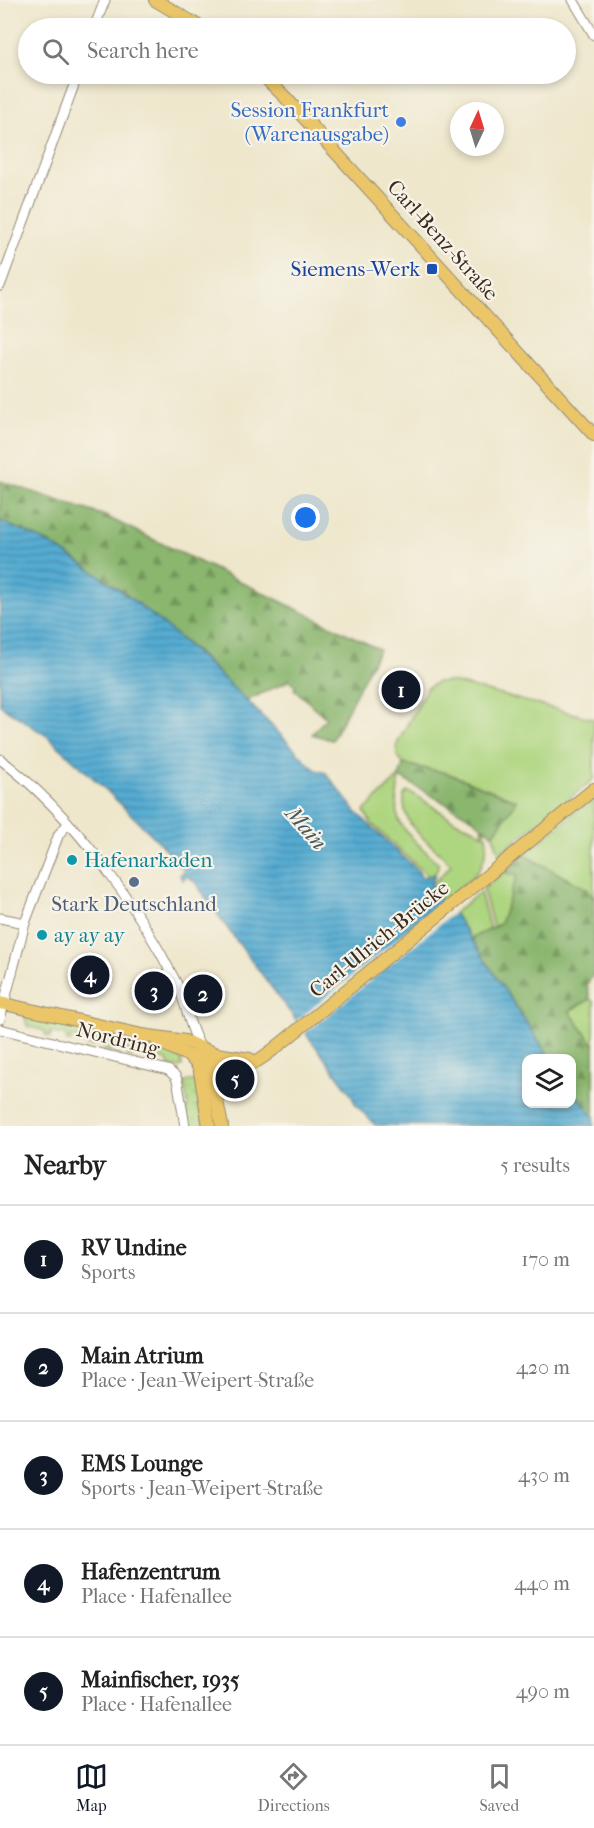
<!DOCTYPE html>
<meta charset="utf-8">
<style>
body{margin:0;font-family:"IM FELL French Canon",serif;background:#f2f2f2;color:#222}
.controls{position:absolute;right:18px;bottom:18px;display:grid;overflow:hidden;border-radius:12px;box-shadow:0 3px 9px #0003}
.controls button{width:54px;height:54px;display:grid;place-items:center;padding:0;border:0;border-bottom:2px solid #e0e0e0;background:#fff;color:#222;font:30px sans-serif}
.compass{position:absolute;left:450px;top:102px;width:54px;height:54px;border-radius:50%;background:#fff;box-shadow:0 3px 9px #0003;rotate:4deg}
.you{position:absolute;left:306px;top:518px;width:21px;height:21px;margin:-15px;border:4px solid #fff;border-radius:50%;background:#1a73e8;box-shadow:0 0 0 9px #1a73e833}
.badge{display:grid;place-items:center;width:39px;height:39px;border-radius:50%;background:#111827;color:#fff;font-size:20px;font-weight:700}
.pin{position:absolute;translate:-50% -50%;border:3px solid #fff;box-shadow:0 2px 6px #0006}
.list{margin:0;padding:0;list-style:none}
h2{display:flex;justify-content:space-between;align-items:center;height:78px;margin:0;padding:0 24px;font-size:26px}
h2 small{font-size:20px;font-weight:400;color:#767676}
.list li{display:grid;grid-template-columns:39px 1fr auto;gap:18px;align-items:center;box-sizing:border-box;height:108px;padding:0 24px;border-top:2px solid #e0e0e0}
.list b{display:block;font-size:22px;white-space:nowrap}
.list p{margin:0;font-size:20px;white-space:nowrap;color:#767676}
.list em{font-size:20px;font-style:normal;color:#767676}
.icon{flex:none;width:33px;height:33px;fill:none;stroke:currentColor;stroke-width:2;stroke-linecap:round;stroke-linejoin:round}
.map{position:relative;flex:none;width:594px;height:1126px;overflow:hidden}
.search{position:absolute;background:#fff;box-shadow:0 3px 9px #0003;left:18px;right:18px;top:18px;height:66px;display:flex;align-items:center;gap:15px;box-sizing:border-box;padding:0 21px;border-radius:33px;color:#767676;font-size:22px}
.sheet{height:618px;background:#fff}
nav{display:flex;justify-content:space-around;align-items:center;box-sizing:border-box;height:84px;border-top:2px solid #e0e0e0;background:#fff;font-size:16px;color:#767676}
nav a{display:grid;justify-items:center;gap:3px}
nav .on{color:#111827}
.map>svg:first-child{display:block}
.green{fill:#aed580;stroke:#74804f;stroke-width:1.5}
.forest{fill:url(#forest-firs);stroke:#627046;stroke-width:1.5}
.park{fill:url(#park-dots);stroke:#74804f;stroke-width:1.5}
.water{fill:url(#water-rules);stroke:#486b78;stroke-width:1.5}
.pier{fill:#eee7cc}
.lines{fill:none;stroke-linecap:round;stroke-linejoin:round}
.minor-casing{stroke:#948875;stroke-width:11}
.major-casing{stroke:#948875;stroke-width:14}
.minor{stroke:#fff;stroke-width:9}
.major{stroke:#ebc669;stroke-width:12}
.shop-dot{fill:#3f7fe0;stroke:#f7f3e8;stroke-width:2}
.transit-dot{fill:#1a4fb4;stroke:#f7f3e8;stroke-width:2}
.culture-dot{fill:#0f9aa8;stroke:#f7f3e8;stroke-width:2}
.service-dot{fill:#5c6f8a;stroke:#f7f3e8;stroke-width:2}
.labels{text-anchor:middle;dominant-baseline:central;stroke-width:4.5;stroke-linejoin:round;paint-order:stroke}
.shop-label{font-size:21px;fill:#366cbe;stroke:#f7f3e8;text-anchor:end}
.street-label{font-size:21px;fill:#3b2a1e;stroke:#f7f3e8}
.transit-label{font-size:21px;fill:#164399;stroke:#f7f3e8;text-anchor:end}
.culture-label{font-size:21px;fill:#0d838f;stroke:#f7f3e8;text-anchor:start}
.service-label{font-size:21px;fill:#4e5e75;stroke:#f7f3e8}
.water-label{font-size:22px;font-style:italic;fill:#44585d;stroke:#f7f3e8}
</style>
<div class="map">
<svg width="594" height="1126" viewBox="0 0 594 1126">
<defs>
<pattern id="forest-firs" width="22" height="20" patternUnits="userSpaceOnUse" patternTransform="scale(1.5)"><rect width="22" height="20" fill="#8ab66e"/><path d="M5 1l3.5 6h-7zM16 11l3.5 6h-7z" fill="#72945a"/></pattern>
<pattern id="park-dots" width="8" height="8" patternUnits="userSpaceOnUse" patternTransform="scale(1.5)"><rect width="8" height="8" fill="#aed580"/><path d="M2 2h.1M6 6h.1" fill="none" stroke="#97b76e" stroke-width="1.8" stroke-linecap="round"/></pattern>
<pattern id="water-rules" width="6" height="5" patternUnits="userSpaceOnUse" patternTransform="scale(1.5)"><rect width="6" height="5" fill="#55acd2"/><path d="M0 2.5h6" fill="none" stroke="#488caa"/></pattern>
</defs>
<rect width="100%" height="100%" fill="#f7f3e8"/>
<filter id="ink" filterUnits="userSpaceOnUse"><feTurbulence type="fractalNoise" baseFrequency=".0167" numOctaves="2"/><feDisplacementMap in="SourceGraphic" scale="12" xChannelSelector="R" yChannelSelector="G"/><feConvolveMatrix kernelMatrix="1 2 1 2 8 2 1 2 1" color-interpolation-filters="sRGB"/></filter>
<filter id="wash" filterUnits="userSpaceOnUse"><feTurbulence type="fractalNoise" baseFrequency=".008" numOctaves="4" result="noise"/><feDisplacementMap in="SourceGraphic" scale="24" xChannelSelector="R" yChannelSelector="G"/><feGaussianBlur stdDeviation="1.35" result="paint"/><feColorMatrix in="noise" values="0 0 0 0 0 0 0 0 0 0 0 0 0 0 0 0 0 1.4 0 .05"/><feComposite in="paint" operator="in"/></filter>
<g filter="url(#wash)">
<rect width="100%" height="100%" fill="#eee7cc"/>
<g class="green">
<polygon points="437,682 452,682 594,719 594,779 499,854 493,835 516,800 447,773 403,764 397,755 397,744 427,688"/>
<path d="M399 777C398 790 394 808 399 820 404 832 428 854 438 863 438 870 437 874 429 876L420 869 372 824 364 811Z"/>
<path d="M407 792 412 793 455 821 475 829 483 835 482 826C491 839 486 858 478 871 472 881 451 894 442 902L436 894 432 885 451 865C432 840 401 832 404 795Z"/>
<polygon points="594,796 594,899 590,891 524,855"/>
<polygon points="504,872 518,876 500,924 493,927 483,889"/>
<polygon points="480,892 490,929 470,939 454,913"/>
<polygon points="590,999 594,1002 594,1045 568,1011"/>
<polygon points="25,1016 163,1050 181,1058 182,1066 180,1068 169,1066 167,1060 152,1056 152,1062 148,1061 147,1055 131,1052 132,1057 128,1056 126,1050 111,1047 112,1052 105,1051 104,1046 93,1043 93,1047 87,1046 86,1040 70,1037 71,1042 67,1041 66,1036 50,1032 51,1037 46,1036 45,1031 27,1026"/>
</g>
<g class="forest">
<polygon points="0,481 105,516 379,649 332,740 312,734 326,718 294,689 296,687 290,680 246,701 196,651 49,543 0,521"/>
<polygon points="403,764 447,773 517,801 493,835 473,819 399,777"/>
<polygon points="524,855 590,891 594,899 594,973 587,984 590,999 569,1011 594,1045 594,1117 572,1089 572,1058 550,1058 470,939 500,924 517,876 504,872"/>
</g>
<polygon class="park" points="196,1080 204,1126 190,1126 189,1121 186,1121 185,1109 188,1108 184,1082"/>
<path class="water" d="M0 521C17 529 35 535 50 544 150 602 229 681 309 764L316 770 326 773 356 812 419 872 421 877 435 875 433 881 430 883 442 902 454 913 550 1058H526V1104H572V1089L594 1117V1126L375 1125 356 1105 349 1091 233 936 195 882 187 876 183 880 180 876 184 869 177 864 158 841 105 789 47 736 0 705Z"/>
<polygon class="pier" points="444,900 456,911 303,1035 294,1023"/>
</g>
<g filter="url(#ink)">
<g class="lines">
<g class="minor-casing">
<g id="minor">
<polyline points="573,0 594,35"/>
<polyline points="94,28 105,0"/>
<polyline points="0,286 78,74"/>
<path d="M0 759C74 815 137 904 178 986 188 1008 188 1026 201 1048"/>
<polyline points="0,918 25,923"/>
<polyline points="0,1019 25,923 59,834 68,824"/>
<polyline points="0,1029 168,1070 176,1077 178,1084 185,1126"/>
</g>
</g>
<g class="major-casing">
<g id="major">
<polyline points="155,0 202,28"/>
<polyline points="261,74 285,97 594,435"/>
<polyline points="0,1003 142,1035 185,1041 216,1054 250,1059"/>
<polyline points="157,1041 189,1056 223,1063"/>
<polyline points="189,1056 197,1064 200,1071 209,1126"/>
<polyline points="206,1056 210,1066 222,1126"/>
<path d="M215 1089C228 1060 236 1073 257 1061 266 1056 275 1048 284 1041L594 789"/>
</g>
</g>
<use href="#minor" class="minor"/>
<use href="#major" class="major"/>
</g>
</g>
<circle class="shop-dot" cx="401" cy="122" r="6"/>
<rect class="transit-dot" x="426" y="263" width="12" height="12" rx="3"/>
<g class="culture-dot">
<circle cx="72" cy="860" r="6"/>
<circle cx="42" cy="935" r="6"/>
</g>
<circle class="service-dot" cx="134" cy="882" r="6"/>
<g class="labels">
<g class="shop-label">
<text x="389" y="110">Session Frankfurt<tspan x="389" dy="24">(Warenausgabe)</tspan></text>
</g>
<g class="street-label">
<text transform="translate(443 240) rotate(48)">Carl-Benz-Straße</text>
<text transform="translate(379 939) rotate(-39)">Carl-Ulrich-Brücke</text>
<text transform="translate(118 1039) rotate(14)">Nordring</text>
</g>
<g class="transit-label">
<text x="420" y="269">Siemens-Werk</text>
</g>
<g class="culture-label">
<text x="84" y="860">Hafenarkaden</text>
<text x="54" y="935">ay ay ay</text>
</g>
<g class="service-label">
<text x="134" y="904">Stark Deutschland</text>
</g>
<g class="water-label">
<text transform="translate(306 828) rotate(49)">Main</text>
</g>
</g>
</svg>
<div class="controls">
<button><svg class="icon" aria-label="layers" viewBox="0 0 24 24"><path d="M12 4l9 5-9 5-9-5zM3 14l9 5 9-5"/></svg></button>
</div>
<svg class="compass" viewBox="-18 -18 36 36"><path d="M0-13l5 13h-10z" fill="#e53935"/><path d="M0 13l5-13h-10z" fill="#767676"/></svg>
<div class="you"></div>
<div class="pin badge" style="left:401px;top:690px">1</div>
<div class="pin badge" style="left:203px;top:994px">2</div>
<div class="pin badge" style="left:154px;top:991px">3</div>
<div class="pin badge" style="left:90px;top:975px">4</div>
<div class="pin badge" style="left:235px;top:1079px">5</div>
<div class="search"><svg class="icon" aria-label="search" viewBox="0 0 24 24"><circle cx="10" cy="10" r="6"/><path d="M15 15l6 6"/></svg>Search here</div>
</div>
<section class="sheet">
<h2>Nearby<small>5 results</small></h2>
<ul class="list">
<li><span class="badge">1</span><div><b>RV Undine</b><p>Sports</p></div><em>170 m</em></li>
<li><span class="badge">2</span><div><b>Main Atrium</b><p>Place · Jean-Weipert-Straße</p></div><em>420 m</em></li>
<li><span class="badge">3</span><div><b>EMS Lounge</b><p>Sports · Jean-Weipert-Straße</p></div><em>430 m</em></li>
<li><span class="badge">4</span><div><b>Hafenzentrum</b><p>Place · Hafenallee</p></div><em>440 m</em></li>
<li><span class="badge">5</span><div><b>Mainfischer, 1935</b><p>Place · Hafenallee</p></div><em>490 m</em></li>
</ul>
</section>
<nav>
<a class="on"><svg class="icon" aria-label="map" viewBox="0 0 24 24"><path d="M3 6l6-2 6 2 6-2v14l-6 2-6-2-6 2zM9 4v14M15 6v14"/></svg>Map</a>
<a><svg class="icon" aria-label="directions" viewBox="0 0 24 24"><path d="M12 3l9 9-9 9-9-9zM9 14v-3h6M13 9l2 2-2 2"/></svg>Directions</a>
<a><svg class="icon" aria-label="saved" viewBox="0 0 24 24"><path d="M7 4h10v16l-5-4-5 4z"/></svg>Saved</a>
</nav>
